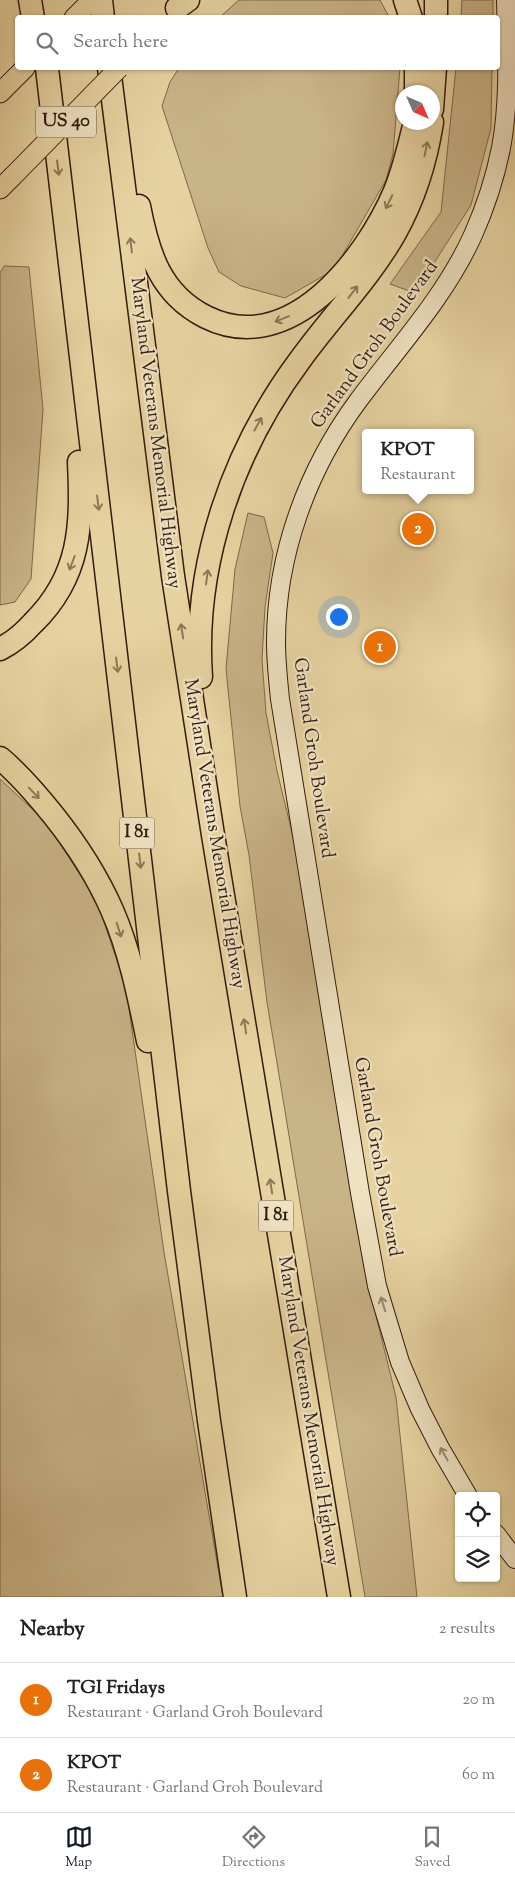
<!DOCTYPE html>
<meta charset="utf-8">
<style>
body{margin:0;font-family:"Sorts Mill Goudy",serif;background:#f2f2f2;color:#222}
.controls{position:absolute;right:15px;bottom:15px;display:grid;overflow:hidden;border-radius:5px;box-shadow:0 1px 4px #0004}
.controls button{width:45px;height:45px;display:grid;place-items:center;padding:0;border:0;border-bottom:1px solid #e0e0e0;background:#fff;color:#222;font:25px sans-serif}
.compass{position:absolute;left:395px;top:85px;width:45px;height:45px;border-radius:50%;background:#fff;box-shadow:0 1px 4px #0004;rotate:135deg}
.you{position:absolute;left:338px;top:616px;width:18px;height:18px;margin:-12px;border:4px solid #fff;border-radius:50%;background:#1a73e8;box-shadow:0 0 0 8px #1a73e833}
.badge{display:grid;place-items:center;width:32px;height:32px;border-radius:50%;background:#111827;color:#fff;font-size:16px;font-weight:700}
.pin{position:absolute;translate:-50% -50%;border:2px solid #fff;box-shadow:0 1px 5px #0006}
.popup{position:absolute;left:362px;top:429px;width:112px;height:65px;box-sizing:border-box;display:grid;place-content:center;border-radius:5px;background:#fff;filter:drop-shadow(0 1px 4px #0005);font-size:16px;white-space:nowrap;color:#767676}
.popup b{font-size:19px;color:#222}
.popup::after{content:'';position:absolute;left:50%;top:100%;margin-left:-10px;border:10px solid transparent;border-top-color:#fff}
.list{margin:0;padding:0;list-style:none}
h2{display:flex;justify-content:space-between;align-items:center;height:65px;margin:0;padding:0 20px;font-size:21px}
h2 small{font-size:16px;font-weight:400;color:#767676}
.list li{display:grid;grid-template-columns:32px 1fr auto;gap:15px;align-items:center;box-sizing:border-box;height:75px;padding:0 20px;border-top:1px solid #e0e0e0}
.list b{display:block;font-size:19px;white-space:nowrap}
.list p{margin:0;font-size:16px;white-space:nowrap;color:#767676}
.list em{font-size:16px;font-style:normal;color:#767676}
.icon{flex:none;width:28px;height:28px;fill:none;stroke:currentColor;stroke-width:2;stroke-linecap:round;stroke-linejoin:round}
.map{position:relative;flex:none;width:515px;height:1597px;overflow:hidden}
.search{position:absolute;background:#fff;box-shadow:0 1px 4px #0004;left:15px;right:15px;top:15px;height:55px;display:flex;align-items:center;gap:12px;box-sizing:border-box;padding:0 18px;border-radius:5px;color:#767676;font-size:19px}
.sheet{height:215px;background:#fff}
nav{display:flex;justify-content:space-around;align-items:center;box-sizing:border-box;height:70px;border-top:1px solid #e0e0e0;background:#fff;font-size:14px;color:#767676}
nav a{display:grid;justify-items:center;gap:2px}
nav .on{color:#111827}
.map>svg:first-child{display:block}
.green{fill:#c9b488;stroke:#7e684b}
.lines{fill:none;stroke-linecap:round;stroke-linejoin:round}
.secondary-casing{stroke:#341b0e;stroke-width:20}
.primary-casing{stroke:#341b0e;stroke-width:21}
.highway-casing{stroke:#341b0e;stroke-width:25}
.secondary{stroke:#efe2c2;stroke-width:18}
.primary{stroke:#e7d3a1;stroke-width:19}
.highway{stroke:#e7d3a1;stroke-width:22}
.primary-bridge-casing{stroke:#341b0e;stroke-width:21;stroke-linecap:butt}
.primary-bridge{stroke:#e7d3a1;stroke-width:19}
.oneway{stroke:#8e7758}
.oneway2{stroke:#9b8871}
.labels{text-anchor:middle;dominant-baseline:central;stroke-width:4.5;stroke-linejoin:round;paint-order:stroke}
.shield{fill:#efe2c2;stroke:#6c5744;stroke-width:1}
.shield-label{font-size:18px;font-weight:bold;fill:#341b0e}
.street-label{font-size:19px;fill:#341b0e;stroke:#efe2c2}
</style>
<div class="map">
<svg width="515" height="1597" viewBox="0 0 515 1597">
<rect width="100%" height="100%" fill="#e7d3a1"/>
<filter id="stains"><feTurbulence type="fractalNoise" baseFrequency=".004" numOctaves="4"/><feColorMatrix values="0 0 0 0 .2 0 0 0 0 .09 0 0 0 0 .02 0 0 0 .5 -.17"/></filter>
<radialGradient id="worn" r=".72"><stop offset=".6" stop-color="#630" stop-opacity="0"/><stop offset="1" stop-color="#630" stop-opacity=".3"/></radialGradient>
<g class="green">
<polygon points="239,0 380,0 389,17 220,17"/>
<polygon points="462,0 493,0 493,17 461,17"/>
<polygon points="179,68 400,68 393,154 386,180 334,270 285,298 241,286 219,272 208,248 162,106 170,82"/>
<polygon points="456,68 492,68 491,128 471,205 415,293 390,284 441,212"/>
<polygon points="4,266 29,267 43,409 31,579 15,602 0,605 0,273"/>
<polygon points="248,513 264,517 273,553 265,607 262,659 266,713 277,771 296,849 376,1316 396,1397 417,1597 365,1597 267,1002 249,855 240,806 226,669 235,569"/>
<polygon points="0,779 46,822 97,901 126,988 164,1252 223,1597 0,1597"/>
</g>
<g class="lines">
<g class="secondary-casing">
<g id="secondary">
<path d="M468 1496 440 1448 420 1409 400 1362 377 1286 360 1193 280 699C278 680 276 661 276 642 276 555 307 470 358 401 398 347 445 297 473 235 485 208 495 178 501 148 510 100 507 49 506 0"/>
<polyline points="496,1534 515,1559"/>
</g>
</g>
<g class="primary-casing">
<g id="primary">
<polyline points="74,18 92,0"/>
<polyline points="0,93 25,68"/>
<polyline points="0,189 13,176"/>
</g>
</g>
<g class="highway-casing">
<g id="highway">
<polyline points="30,0 33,18"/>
<polyline points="101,0 103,18"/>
<polyline points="405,0 411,18"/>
<polyline points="177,8 188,0"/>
<polyline points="436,18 436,0"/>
<polyline points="47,68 179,1191 209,1421 235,1597"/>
<polyline points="109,68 173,576 213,835 339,1597"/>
<polyline points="416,92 416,68"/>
<polyline points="432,109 435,68"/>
<path d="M139 206C148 253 160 294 206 317 290 359 366 259 395 191 404 169 409 146 415 122"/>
<path d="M0 649C12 643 24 633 33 623 81 576 82 525 79 462"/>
<path d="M201 677C193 564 233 450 300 360 331 317 369 279 395 233 414 199 426 161 432 122"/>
<path d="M0 758C20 775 38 796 54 816 77 845 97 876 112 910 130 951 139 997 148 1041"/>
</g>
</g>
<use href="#secondary" class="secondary"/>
<use href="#primary" class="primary"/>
<use href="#highway" class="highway"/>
<g class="primary-bridge-casing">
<polyline id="primary-bridge" points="13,176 119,68"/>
</g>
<use href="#primary-bridge" class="primary-bridge"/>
</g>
<defs><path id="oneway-shaft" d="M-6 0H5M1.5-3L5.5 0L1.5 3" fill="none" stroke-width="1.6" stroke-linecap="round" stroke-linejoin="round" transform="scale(1.25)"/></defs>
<g class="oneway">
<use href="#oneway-shaft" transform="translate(426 149) rotate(-78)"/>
<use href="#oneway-shaft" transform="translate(58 168) rotate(83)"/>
<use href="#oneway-shaft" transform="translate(389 202) rotate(116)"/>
<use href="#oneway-shaft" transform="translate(131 245) rotate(-97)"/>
<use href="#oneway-shaft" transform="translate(353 292) rotate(-52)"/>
<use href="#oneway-shaft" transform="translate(282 319) rotate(158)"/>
<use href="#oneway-shaft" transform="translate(258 424) rotate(-61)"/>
<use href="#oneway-shaft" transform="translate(98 503) rotate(83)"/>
<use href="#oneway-shaft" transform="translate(72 563) rotate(111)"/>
<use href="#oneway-shaft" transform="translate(207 577) rotate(-82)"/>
<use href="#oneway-shaft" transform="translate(182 631) rotate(-99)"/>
<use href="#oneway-shaft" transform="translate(117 665) rotate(83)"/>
<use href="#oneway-shaft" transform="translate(34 793) rotate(46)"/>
<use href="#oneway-shaft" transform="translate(140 861) rotate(83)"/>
<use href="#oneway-shaft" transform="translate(119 930) rotate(72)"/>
<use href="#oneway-shaft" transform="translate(245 1026) rotate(-99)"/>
<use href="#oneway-shaft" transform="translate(271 1186) rotate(-99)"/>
</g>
<g class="oneway2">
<use href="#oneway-shaft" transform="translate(383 1304) rotate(-107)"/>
<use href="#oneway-shaft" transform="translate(444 1454) rotate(-119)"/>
</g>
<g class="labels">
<g class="shield">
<rect x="36" y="106.5" width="60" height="31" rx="4"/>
<rect x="119.5" y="817.5" width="35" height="31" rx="4"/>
<rect x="258.5" y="1200.5" width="35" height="31" rx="4"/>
</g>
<g class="shield-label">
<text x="66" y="122">US 40</text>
<text x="137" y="833">I 81</text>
<text x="276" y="1216">I 81</text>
</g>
<g class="street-label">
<text transform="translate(375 345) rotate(-54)">Garland Groh Boulevard</text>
<text transform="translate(155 433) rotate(83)">Maryland Veterans Memorial Highway</text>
<text transform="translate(313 758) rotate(82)">Garland Groh Boulevard</text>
<text transform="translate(214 834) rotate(81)">Maryland Veterans Memorial Highway</text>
<text transform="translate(377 1157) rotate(80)">Garland Groh Boulevard</text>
<text transform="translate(308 1411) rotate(81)">Maryland Veterans Memorial Highway</text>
</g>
</g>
<rect width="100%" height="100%" filter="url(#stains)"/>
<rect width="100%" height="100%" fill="url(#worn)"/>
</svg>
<div class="controls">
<button><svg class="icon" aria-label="locate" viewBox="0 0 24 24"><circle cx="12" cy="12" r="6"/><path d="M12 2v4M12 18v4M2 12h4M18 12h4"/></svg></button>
<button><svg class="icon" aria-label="layers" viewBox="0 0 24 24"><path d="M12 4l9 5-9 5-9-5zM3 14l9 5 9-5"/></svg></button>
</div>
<svg class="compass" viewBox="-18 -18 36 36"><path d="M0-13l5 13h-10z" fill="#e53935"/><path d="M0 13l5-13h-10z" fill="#767676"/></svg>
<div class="you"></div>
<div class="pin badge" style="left:380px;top:647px;background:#e8710a">1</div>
<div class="pin badge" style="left:418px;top:529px;background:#e8710a">2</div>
<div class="popup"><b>KPOT</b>Restaurant</div>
<div class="search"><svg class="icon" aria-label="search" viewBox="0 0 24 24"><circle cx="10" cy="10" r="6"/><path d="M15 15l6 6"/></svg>Search here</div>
</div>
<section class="sheet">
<h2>Nearby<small>2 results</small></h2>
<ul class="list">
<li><span class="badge" style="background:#e8710a">1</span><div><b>TGI Fridays</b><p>Restaurant · Garland Groh Boulevard</p></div><em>20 m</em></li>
<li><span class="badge" style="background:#e8710a">2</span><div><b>KPOT</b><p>Restaurant · Garland Groh Boulevard</p></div><em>60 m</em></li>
</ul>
</section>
<nav>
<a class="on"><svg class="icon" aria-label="map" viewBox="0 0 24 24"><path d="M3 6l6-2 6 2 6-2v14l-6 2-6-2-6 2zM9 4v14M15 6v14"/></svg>Map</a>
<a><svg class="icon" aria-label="directions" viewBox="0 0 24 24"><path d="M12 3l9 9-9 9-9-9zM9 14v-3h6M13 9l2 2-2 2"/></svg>Directions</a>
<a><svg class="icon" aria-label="saved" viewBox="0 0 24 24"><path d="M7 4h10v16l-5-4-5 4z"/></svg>Saved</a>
</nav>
